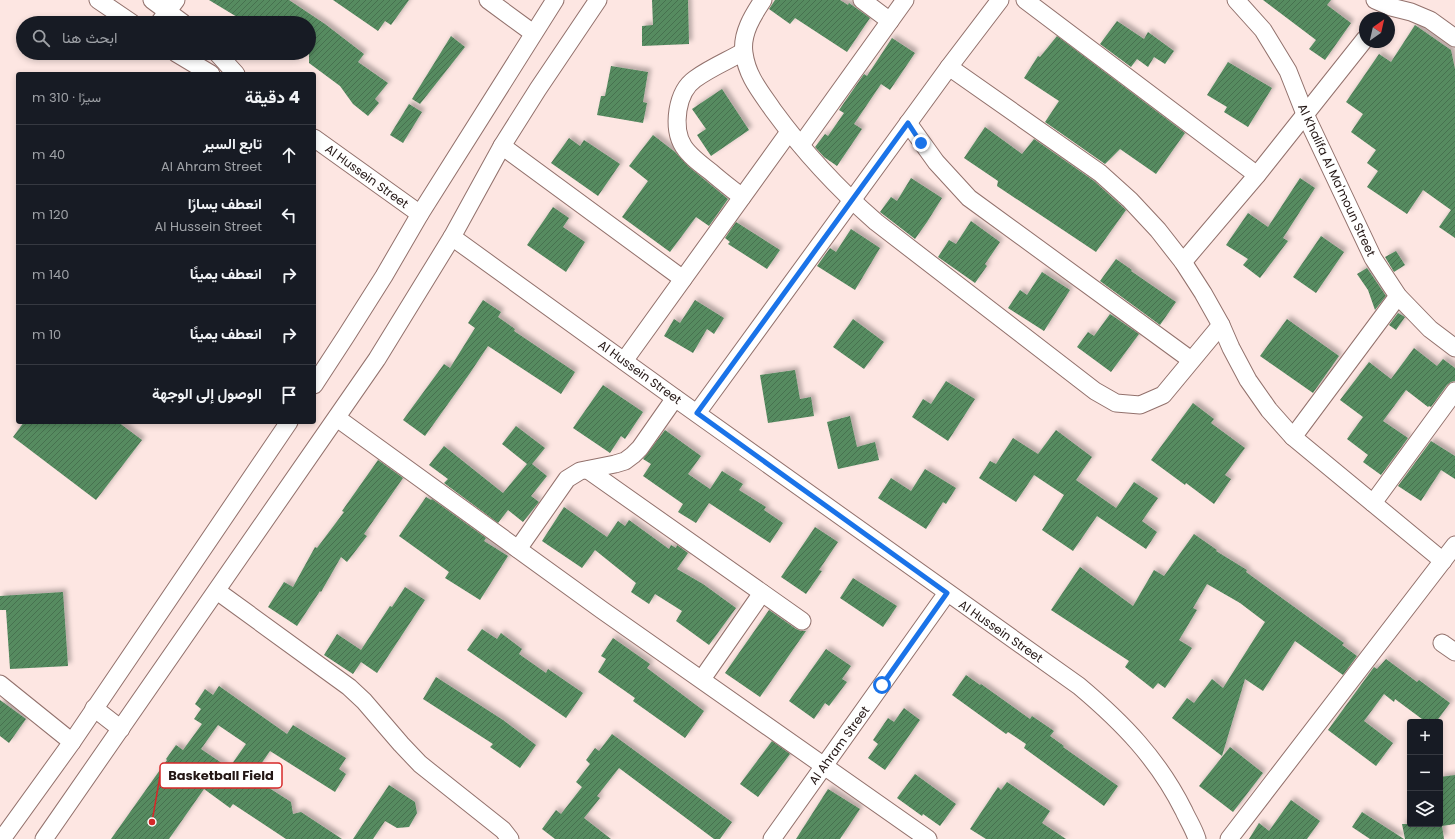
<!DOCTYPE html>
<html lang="ar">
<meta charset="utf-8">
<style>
body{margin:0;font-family:Poppins,Vazirmatn,sans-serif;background:#242831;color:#f1f3f6;direction:rtl}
.controls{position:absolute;right:12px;bottom:12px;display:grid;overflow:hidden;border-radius:4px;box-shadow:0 2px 6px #0003}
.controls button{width:36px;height:36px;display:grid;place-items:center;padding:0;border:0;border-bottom:1px solid #363941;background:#171b24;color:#f1f3f6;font:20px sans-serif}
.compass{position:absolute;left:1359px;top:12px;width:36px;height:36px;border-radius:50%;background:#171b24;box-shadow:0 2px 6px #0003;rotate:34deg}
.stop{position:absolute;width:12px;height:12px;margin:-9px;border:3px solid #1a73e8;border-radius:50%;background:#fff}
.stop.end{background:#1a73e8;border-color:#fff;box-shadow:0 1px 4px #0008}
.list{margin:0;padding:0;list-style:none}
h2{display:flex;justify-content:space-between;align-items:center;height:52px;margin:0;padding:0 16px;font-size:17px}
h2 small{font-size:13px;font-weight:400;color:#9ea1a6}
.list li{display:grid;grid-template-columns:26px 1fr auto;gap:12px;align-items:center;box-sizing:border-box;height:60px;padding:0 16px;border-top:1px solid #363941}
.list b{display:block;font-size:15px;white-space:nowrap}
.list p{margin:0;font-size:13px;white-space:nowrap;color:#9ea1a6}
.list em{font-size:13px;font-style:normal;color:#9ea1a6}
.icon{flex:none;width:22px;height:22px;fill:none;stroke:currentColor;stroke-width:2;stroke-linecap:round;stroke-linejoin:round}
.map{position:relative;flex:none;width:1455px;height:839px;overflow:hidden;direction:ltr}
.search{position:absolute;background:#171b24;box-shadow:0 2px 6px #0003;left:16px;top:16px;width:300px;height:44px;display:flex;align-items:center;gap:10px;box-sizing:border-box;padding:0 14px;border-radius:22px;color:#9ea1a6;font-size:15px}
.panel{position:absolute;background:#171b24;box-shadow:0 2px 6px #0003;left:16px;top:72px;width:300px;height:352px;border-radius:4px;direction:rtl}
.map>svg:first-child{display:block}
.building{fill:url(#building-hatch);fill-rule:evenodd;filter:url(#shadow)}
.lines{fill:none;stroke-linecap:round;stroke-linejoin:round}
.street-casing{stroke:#92716c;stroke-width:19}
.street{stroke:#fff;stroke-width:17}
.route{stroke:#1a73e8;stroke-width:5}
.labels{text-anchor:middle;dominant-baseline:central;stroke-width:3.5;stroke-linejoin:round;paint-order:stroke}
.street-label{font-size:12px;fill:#231614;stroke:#fff}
.leader{fill:none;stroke:#d62828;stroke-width:1.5}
.callout-dot{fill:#d62828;stroke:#fff;stroke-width:1.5}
.callout{fill:#fff;stroke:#d62828;stroke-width:1.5}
.callout-label{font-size:13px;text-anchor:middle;font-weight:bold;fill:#231614}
</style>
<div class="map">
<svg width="1455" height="839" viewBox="0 0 1455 839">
<defs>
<pattern id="building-hatch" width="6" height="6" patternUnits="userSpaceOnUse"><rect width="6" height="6" fill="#568b61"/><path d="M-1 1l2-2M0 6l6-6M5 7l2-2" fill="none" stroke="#47714f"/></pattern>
<filter id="shadow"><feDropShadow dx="3.5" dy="-3.5" stdDeviation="2" flood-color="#0004"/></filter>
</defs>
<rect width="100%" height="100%" fill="#fde6e2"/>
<g class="building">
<polygon points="209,0 289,0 325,24 364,54 358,62 388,83 375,99 379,103 368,116 353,104 340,86 309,63 309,23 247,23"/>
<polygon points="333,0 409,0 391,25 385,21 378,31"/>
<polygon points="652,0 688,0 689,44 642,46 642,26 653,25"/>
<polygon points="775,0 840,0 848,5 849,3 870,18 847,52 795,18 790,24 769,9"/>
<polygon points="1263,0 1331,0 1327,5 1351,23 1325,60 1309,49 1316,40"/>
<polygon points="1117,21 1144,39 1148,32 1174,51 1165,64 1154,57 1148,67 1137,59 1131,67 1100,44"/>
<polygon points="1415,25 1451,50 1455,69 1455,238 1439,227 1451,210 1423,190 1407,214 1367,187 1378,171 1367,163 1376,150 1351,132 1363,114 1346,102 1379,54 1391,62"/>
<polygon points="451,36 465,47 420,104 412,99"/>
<polygon points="1057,36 1185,133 1156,174 1120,149 1105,164 1045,122 1059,101 1024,78 1038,56 1040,57"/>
<polygon points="892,38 915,53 890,90 881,84 854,124 862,129 837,166 824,157 815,147 825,134 828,136 844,113 839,110 864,74 867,76"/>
<polygon points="1228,62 1272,88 1248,127 1224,112 1227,107 1207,95"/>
<polygon points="611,66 648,72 643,102 647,103 643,123 597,115 601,96 605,96"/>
<polygon points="722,89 749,130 711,156 697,135 706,129 692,109"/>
<polygon points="409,104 422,112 403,143 390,135"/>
<polygon points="985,127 1022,154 1034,139 1094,181 1126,210 1096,252 997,186 998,181 964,158"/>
<polygon points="653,135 675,152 689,167 728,199 709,226 696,217 670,252 622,217 648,181 629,166"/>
<polygon points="569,138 580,146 584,140 620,164 598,196 551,163"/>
<polygon points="911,178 942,198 927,222 915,239 880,212 891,197 897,201"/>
<polygon points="1300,178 1315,188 1283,238 1288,241 1260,278 1243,265 1248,259 1226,245 1248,213 1268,227"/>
<polygon points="553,207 569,218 563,227 585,242 566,272 527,245"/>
<polygon points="971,221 1000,242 985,264 987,266 975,283 938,257 949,240 956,244"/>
<polygon points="736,222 780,250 767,269 728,244 730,242 725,238"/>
<polygon points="851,229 880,248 855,290 817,266 830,248 836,252"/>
<polygon points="1321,236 1344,252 1316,293 1293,277"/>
<polygon points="1396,251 1405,265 1394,272 1385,257"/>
<polygon points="1116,259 1132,270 1131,271 1176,302 1160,325 1100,281"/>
<polygon points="1367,268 1386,296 1375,310 1368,290 1357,274"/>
<polygon points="1042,272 1070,290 1044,331 1008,308 1020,290 1027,295"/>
<polygon points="483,300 501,312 498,317 515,329 514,331 575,372 561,394 488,346 470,373 425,436 403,420 444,364 450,368 475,328 468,323"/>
<polygon points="695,300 724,318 714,334 707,329 693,353 664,336 674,319 680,323"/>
<polygon points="1398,313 1405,317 1396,330 1389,325"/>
<polygon points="1110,314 1139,334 1111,372 1077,347 1088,332 1094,336"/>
<polygon points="853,319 884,342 864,369 833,347"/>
<polygon points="1287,319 1339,356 1313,393 1260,356"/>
<polygon points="1414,348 1437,366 1443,359 1455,368 1455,381 1451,382 1447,385 1431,407 1429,406 1428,407 1406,390 1383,421 1408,438 1381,475 1363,462 1368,455 1347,439 1363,417 1340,400 1369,362 1391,379"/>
<polygon points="795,370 800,399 811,397 814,416 768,423 760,375"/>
<polygon points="946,381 975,399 948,441 912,417 923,399 931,404"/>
<polygon points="603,385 643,412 625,439 621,436 610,453 573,428"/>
<polygon points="1193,403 1214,419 1211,423 1245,448 1225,475 1231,479 1214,504 1186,483 1185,485 1151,460"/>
<polygon points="850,416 857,447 875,442 879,460 838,469 827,422"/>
<polygon points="24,422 118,422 142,440 96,500 13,437"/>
<polygon points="516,426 545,448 532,464 547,476 531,496 539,502 523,522 508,510 498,523 444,483 448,479 429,465 444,446 503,493 527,464 502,444"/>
<polygon points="665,430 701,456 688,474 710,489 722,471 743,484 739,490 766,507 764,510 783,523 770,543 709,503 696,523 678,512 683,504 643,476 651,464 643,459"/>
<polygon points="1056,430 1092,457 1076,480 1116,508 1134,482 1158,498 1142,521 1157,532 1146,549 1097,516 1073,551 1042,530 1064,495 1034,475 1016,502 979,478 990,461 996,464 1013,438 1038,454"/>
<polygon points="1431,441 1455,456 1455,479 1441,470 1421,501 1398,486"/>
<polygon points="378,460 403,478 364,534 367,536 347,562 341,557 321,592 320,591 297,626 268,607 284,582 293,587 315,547 317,548 344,512 342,511"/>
<polygon points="925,469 956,488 946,504 943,502 926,529 878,498 891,478 911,491"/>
<polygon points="426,497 431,500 432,499 486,538 484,541 508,556 480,600 445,578 449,572 399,536"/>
<polygon points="564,507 607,537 618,521 625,526 629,520 669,549 671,545 676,548 677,545 688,553 677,569 703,584 736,608 709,645 676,621 682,611 655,594 649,604 631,592 636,583 595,550 582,568 542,541"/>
<polygon points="815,527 838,542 819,570 822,571 806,594 781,577"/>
<polygon points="1194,534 1217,550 1216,551 1247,570 1246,572 1344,643 1342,645 1357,656 1343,675 1295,641 1263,691 1245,679 1222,756 1172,718 1187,698 1194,703 1212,679 1223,688 1265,622 1240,603 1207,584 1193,608 1197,610 1179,640 1192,648 1165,688 1158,683 1153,689 1125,667 1129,661 1051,610 1080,567 1133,606 1154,570 1164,576"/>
<polygon points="853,578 897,606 883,627 840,598"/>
<polygon points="405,587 425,600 377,673 361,662 353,674 324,655 337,634 361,650 390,606 392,607"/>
<polygon points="63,592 68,666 10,669 6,610 0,610 0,596"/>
<polygon points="769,610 796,629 801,631 806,631 760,697 725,673"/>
<polygon points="482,629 497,639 501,633 522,649 519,654 546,673 548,669 583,693 566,718 467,650"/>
<polygon points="613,638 650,664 647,668 704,711 685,738 633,701 635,698 598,672 606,659 601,656"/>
<polygon points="826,649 851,666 842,679 847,682 829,706 825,703 814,719 789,701"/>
<polygon points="1386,659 1417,682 1419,680 1450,703 1436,722 1426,722 1395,699 1394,702 1384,694 1364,721 1393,743 1376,766 1328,730 1374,667 1377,669"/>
<polygon points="966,675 980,685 981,684 1030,719 1032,716 1054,731 1050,736 1064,746 1063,747 1118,786 1104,806 1024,748 1026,744 1008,732 1006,734 952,695"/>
<polygon points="436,677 503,720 536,745 520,768 490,747 493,744 423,699"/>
<path d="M219 686 287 734 293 725 346 758 339 769 346 774 335 792 270 751 252 777 291 802 293 814 301 812 342 839H286L233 804 230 808 204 789 169 839H111L167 760 166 759 176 745 183 750 202 724 194 719 201 709 195 704 205 689 213 695ZM218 725 246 744 229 768 201 749Z"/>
<polygon points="0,700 26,719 9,743 0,736"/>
<polygon points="904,708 920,720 885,770 868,758 878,744 873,740 888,718 894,722"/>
<polygon points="612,734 732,822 720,839 714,839 619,768 597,796 600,798 584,818 611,839 555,839 542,829 556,810 561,814 582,787 576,782 590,764 586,760 595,748 599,751"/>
<polygon points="772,741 790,754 758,797 740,784"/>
<polygon points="1230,747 1263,773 1233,812 1199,786"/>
<polygon points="915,774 956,804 940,826 923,814 922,816 897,798"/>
<polygon points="1455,775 1455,824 1442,826 1444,839 1405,839 1402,824 1440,824 1440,777"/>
<polygon points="1007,782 1050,811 1042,823 1066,839 986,839 970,829 998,787 1001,790"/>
<polygon points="389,785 415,802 417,813 409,827 397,828 385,821 373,839 353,839"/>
<polygon points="828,789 860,809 840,839 796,839"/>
<polygon points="1291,800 1320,821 1307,839 1249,839 1259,823 1269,831"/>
<polygon points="1362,812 1404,839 1370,839 1352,827"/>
</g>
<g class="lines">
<g class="street-casing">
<g id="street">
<polyline points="98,0 132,23"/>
<polyline points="152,0 183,23"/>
<polyline points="488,0 533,33"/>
<path d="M763 0C753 15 741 34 744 53 747 76 760 91 773 110 803 151 837 188 876 222L1095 391 1116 403 1140 405 1163 395 1221 325"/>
<polyline points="862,0 890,21"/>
<polyline points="1025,0 1257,175"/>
<polyline points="1236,0 1263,30 1288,71 1305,114 1373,258 1398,296 1430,329 1455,348"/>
<polyline points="1375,0 1391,7 1411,12 1430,20 1455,38"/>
<polyline points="159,23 176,0"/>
<polyline points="176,53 211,74"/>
<polyline points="217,53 236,74"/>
<polyline points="949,67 1100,173 1130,200 1158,230 1183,262 1203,293 1221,325 1231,348 1248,380 1269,410 1293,437 1443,561"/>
<polyline points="908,123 936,162 969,198 1191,360"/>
<polyline points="314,138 420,214"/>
<polyline points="801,145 905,0"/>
<polyline points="502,146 683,279"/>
<path d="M742 197C732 189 721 181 711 172 687 154 673 143 678 110 680 98 685 86 695 79 710 68 727 61 743 52"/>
<path d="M452 237 675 398 1079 686C1123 723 1158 759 1184 811 1188 820 1194 829 1197 839"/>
<polyline points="1183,262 1257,175 1365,39"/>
<polyline points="624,361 789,132"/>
<polyline points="314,385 346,336 384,276 420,214 555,0"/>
<polyline points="697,413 949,67 1000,0"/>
<polyline points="337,418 602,610 928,839"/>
<polyline points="1293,437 1398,296"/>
<polyline points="588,470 802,621"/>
<polyline points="1373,503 1455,391"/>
<polyline points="518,549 567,479 580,471 615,464 625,461 633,455 640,448 675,398"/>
<polyline points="217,591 349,687 364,701 401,744 420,764 503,830 510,839"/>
<polyline points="1442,643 1455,652"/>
<polyline points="702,679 762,593"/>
<polyline points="0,684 72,742"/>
<polyline points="94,708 121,729"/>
<polyline points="2,839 72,742 289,422"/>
<polyline points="44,839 377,359 452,237 502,146 538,89 598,0"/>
<polyline points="772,839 947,593"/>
<polyline points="1229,839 1455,545"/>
</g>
</g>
<use href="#street" class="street"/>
</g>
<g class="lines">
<polyline class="route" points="882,685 947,593 697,413 908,123 921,143"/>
</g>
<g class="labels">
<g class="street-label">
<text transform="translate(367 176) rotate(36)">Al Hussein Street</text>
<text transform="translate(1337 180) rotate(65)">Al Khalifa Al Ma'moun Street</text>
<text transform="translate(640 372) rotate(36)">Al Hussein Street</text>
<text transform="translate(1001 631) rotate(35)">Al Hussein Street</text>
<text transform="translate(839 745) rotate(-54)">Al Ahram Street</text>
</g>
</g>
<path class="leader" d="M152 822L160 776"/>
<circle class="callout-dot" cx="152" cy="822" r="4"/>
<rect class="callout" x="160" y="763" width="122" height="25" rx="4"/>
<g class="callout-label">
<text x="221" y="780">Basketball Field</text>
</g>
</svg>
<div class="controls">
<button>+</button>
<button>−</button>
<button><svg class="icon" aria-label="layers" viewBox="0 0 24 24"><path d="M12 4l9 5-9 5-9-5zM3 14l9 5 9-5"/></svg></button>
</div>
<svg class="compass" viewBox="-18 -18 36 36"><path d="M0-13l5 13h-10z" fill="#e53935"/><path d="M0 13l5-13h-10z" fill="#9ea1a6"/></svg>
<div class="stop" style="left:882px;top:685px"></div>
<div class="stop end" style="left:921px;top:143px"></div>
<div class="search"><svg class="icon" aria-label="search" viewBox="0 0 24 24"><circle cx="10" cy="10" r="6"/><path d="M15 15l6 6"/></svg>ابحث هنا</div>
<section class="panel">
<h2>4 دقيقة<small>سيرًا · 310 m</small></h2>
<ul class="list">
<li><svg class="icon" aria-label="ahead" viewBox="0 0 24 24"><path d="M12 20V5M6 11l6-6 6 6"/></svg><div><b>تابع السير</b><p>Al Ahram Street</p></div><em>40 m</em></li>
<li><svg class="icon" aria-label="left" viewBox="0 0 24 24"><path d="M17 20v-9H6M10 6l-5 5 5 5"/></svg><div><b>انعطف يسارًا</b><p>Al Hussein Street</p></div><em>120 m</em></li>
<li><svg class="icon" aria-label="right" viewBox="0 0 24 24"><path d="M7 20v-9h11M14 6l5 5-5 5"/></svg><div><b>انعطف يمينًا</b></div><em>140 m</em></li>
<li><svg class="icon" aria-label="right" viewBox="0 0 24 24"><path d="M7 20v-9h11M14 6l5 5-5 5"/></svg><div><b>انعطف يمينًا</b></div><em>10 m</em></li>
<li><svg class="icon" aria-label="arrive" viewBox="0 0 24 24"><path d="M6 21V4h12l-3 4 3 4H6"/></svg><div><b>الوصول إلى الوجهة</b></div></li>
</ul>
</section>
</div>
